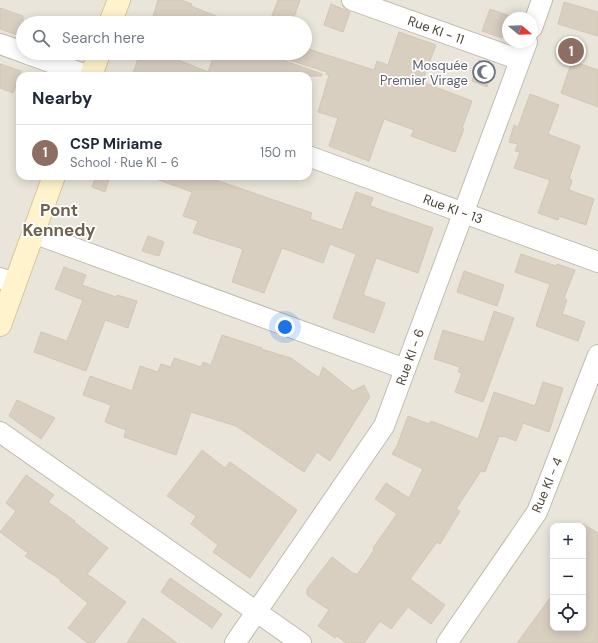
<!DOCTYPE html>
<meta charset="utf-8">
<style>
body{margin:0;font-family:"DM Sans",sans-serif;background:#f6f6f7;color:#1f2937}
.controls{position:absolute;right:12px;bottom:12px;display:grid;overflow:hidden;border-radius:8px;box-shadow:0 2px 10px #0003}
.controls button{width:36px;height:36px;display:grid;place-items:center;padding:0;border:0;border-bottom:1px solid #e0e1e3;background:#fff;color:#1f2937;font:20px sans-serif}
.compass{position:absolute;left:502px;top:12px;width:36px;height:36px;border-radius:50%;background:#fff;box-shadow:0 2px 10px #0003;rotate:109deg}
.you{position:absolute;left:285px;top:327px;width:14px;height:14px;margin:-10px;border:3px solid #fff;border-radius:50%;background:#1a73e8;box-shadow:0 0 0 6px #1a73e833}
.badge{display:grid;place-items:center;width:26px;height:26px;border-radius:50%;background:#7c3aed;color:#fff;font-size:13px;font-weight:700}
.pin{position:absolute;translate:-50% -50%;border:2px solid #fff;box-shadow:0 1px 4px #0006}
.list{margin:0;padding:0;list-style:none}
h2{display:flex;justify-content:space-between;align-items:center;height:52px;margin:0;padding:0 16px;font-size:17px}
h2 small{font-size:13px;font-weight:400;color:#747a83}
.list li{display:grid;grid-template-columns:26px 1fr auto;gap:12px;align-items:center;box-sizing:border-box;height:56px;padding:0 16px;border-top:1px solid #e0e1e3}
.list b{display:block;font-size:15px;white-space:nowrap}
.list p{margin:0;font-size:13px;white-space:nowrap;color:#747a83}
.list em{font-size:13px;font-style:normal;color:#747a83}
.icon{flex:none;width:22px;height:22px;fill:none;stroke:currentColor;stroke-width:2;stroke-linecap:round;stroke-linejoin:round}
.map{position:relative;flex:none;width:598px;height:643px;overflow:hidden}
.search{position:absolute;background:#fff;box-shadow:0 2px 10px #0003;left:16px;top:16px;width:296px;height:44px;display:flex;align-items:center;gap:10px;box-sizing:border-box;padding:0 14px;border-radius:22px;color:#747a83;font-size:15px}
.panel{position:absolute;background:#fff;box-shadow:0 2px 10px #0003;left:16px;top:72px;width:296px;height:108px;border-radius:12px}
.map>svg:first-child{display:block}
.residential{fill:#eae5da;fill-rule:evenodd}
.building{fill:#d8cfc1;stroke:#d3c7b4}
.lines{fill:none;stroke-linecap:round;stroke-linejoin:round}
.street-casing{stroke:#c2bbae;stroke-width:22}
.secondary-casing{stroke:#d6c79b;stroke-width:24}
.street{stroke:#fff;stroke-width:20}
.secondary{stroke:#fff3cd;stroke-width:22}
.labels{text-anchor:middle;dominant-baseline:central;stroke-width:3.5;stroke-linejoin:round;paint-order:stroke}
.street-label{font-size:13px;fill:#4b4439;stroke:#fff}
.worship-label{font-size:13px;fill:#5b616d;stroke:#fff;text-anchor:end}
.district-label{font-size:17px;font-weight:bold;fill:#6e6250;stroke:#fff}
</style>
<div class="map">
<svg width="598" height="643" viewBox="0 0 598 643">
<rect width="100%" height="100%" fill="#f6f3ec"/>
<path class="residential" d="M0 0H598V643H0ZM508 18H532V42H508ZM23 23H305V53H23ZM20 76H308V176H20ZM553 526H583V628H553Z"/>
<g class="building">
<polygon points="158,0 181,0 192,4 191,6 231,22 231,23 151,23"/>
<polygon points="278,0 300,0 292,23 269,23"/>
<polygon points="564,2 598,12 598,36 558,24"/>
<polygon points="331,4 350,12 343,32 324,25"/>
<polygon points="0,8 23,16 23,37 0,29"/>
<polygon points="490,9 510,16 502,38 482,31"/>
<polygon points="399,32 436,45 422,82 472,101 462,128 464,129 455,152 411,136 414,130 384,119 369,161 329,146 338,118 318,112 329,75 326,74 327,72 277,56 278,53 305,53 305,48 374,70 377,61 388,65"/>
<polygon points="140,53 161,53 208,72 215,53 263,53 322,74 322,76 132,76"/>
<polygon points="479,60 494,65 487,87 472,81"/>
<polygon points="572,61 598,70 598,107 561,93"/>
<polygon points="0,64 21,71 13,93 0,88"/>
<polygon points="530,94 559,105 548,134 580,146 569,179 572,180 569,190 594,199 586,225 559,216 558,220 538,213 550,180 514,168 520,152 515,151 518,144 509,142 514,125 518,127"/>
<polygon points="96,176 110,176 105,192 92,187"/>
<polygon points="154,176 204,176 312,213 310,219 342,230 356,192 373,198 370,206 433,228 418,273 376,258 363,295 385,303 374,333 333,318 356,254 330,244 323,263 282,248 264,293 232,282 243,249 193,233 198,221 183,216 192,192 153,178"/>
<polygon points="148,236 164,242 159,256 142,251"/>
<polygon points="521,254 556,266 557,264 575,270 564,298 567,300 562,314 585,322 578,341 536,326 550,284 515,272"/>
<polygon points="64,267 86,275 82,285 116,297 117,295 137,301 128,328 105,320 86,371 34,352 41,332 67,341 83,300 55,289"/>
<polygon points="464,271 504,285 497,306 457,292"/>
<polygon points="494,311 514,318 483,402 455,392 462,373 458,372 460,367 434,359 443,330 484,342"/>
<polygon points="222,335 262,348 261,349 291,358 319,378 323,367 353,391 364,385 370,397 330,461 317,452 304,472 236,426 191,412 176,455 124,437 126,430 105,422 111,405 83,395 90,376 132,391 140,366 158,372 161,364 171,367 174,358 201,367 203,362 211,365"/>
<polygon points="543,382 563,388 549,432 523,423 516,441 503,436 502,437 499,436 485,472 481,471 456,509 460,511 440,544 437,542 410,579 445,605 431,624 408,607 391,629 380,621 364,643 346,643 337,636 335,638 318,626 329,610 307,595 307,589 332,557 354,574 355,573 357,575 374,550 373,548 397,514 375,499 386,483 409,498 423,469 392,454 397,446 408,416 429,424 431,421 478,439 494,392 535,406"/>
<polygon points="17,400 55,418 41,439 9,416"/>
<polygon points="202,450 225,468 230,462 297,510 250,578 213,552 218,545 191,524 196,516 167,496"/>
<polygon points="26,475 54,495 48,502 75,521 74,522 108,548 87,574 126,602 94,643 88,643 68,628 88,603 60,581 61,580 25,556 28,553 0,532 16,511 6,503"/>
<polygon points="583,524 598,533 598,643 517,643 553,594 553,628 583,628"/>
<polygon points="170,578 222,614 212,628 161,592"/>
<polygon points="143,618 177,643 127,643"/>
</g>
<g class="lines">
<g class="street-casing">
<g id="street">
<polyline points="352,0 520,60"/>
<polyline points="532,28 542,0"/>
<polyline points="0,44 23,52"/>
<polyline points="25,53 89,76"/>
<polyline points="308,156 598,262"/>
<polyline points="33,233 405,369"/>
<polyline points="0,278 15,284"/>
<polyline points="0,432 301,643"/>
<polyline points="235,643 384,426 527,42"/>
<polyline points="447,643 537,512 598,355"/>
</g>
</g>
<g class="secondary-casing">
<g id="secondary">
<polyline points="110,23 119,0"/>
<polyline points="91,76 99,53"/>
<polyline points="0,325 54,176"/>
</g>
</g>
<use href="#street" class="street"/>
<use href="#secondary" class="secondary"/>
</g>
<defs>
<g id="mosque-ring" transform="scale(1.15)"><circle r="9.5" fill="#fff" stroke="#6b7280" stroke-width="1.5"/><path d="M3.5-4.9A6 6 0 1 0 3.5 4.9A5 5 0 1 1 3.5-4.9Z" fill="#6b7280"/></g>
</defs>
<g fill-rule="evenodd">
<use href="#mosque-ring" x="484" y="72"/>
</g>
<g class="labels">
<g class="street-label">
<text transform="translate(436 30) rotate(20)">Rue KI - 11</text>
<text transform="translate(453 209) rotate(20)">Rue KI - 13</text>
<text transform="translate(410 357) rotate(-70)">Rue KI - 6</text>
<text transform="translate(547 485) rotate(-67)">Rue KI - 4</text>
</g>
<g class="worship-label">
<text x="468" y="65">Mosquée<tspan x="468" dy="15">Premier Virage</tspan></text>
</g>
<g class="district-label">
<text x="59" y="210">Pont<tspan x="59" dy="20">Kennedy</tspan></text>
</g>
</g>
</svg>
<div class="controls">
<button>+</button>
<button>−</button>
<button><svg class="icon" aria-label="locate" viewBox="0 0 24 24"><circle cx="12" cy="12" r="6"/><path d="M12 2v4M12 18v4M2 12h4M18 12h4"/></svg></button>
</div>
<svg class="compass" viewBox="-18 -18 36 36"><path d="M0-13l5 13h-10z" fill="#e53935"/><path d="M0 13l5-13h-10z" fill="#747a83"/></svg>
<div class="you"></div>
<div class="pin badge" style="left:571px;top:51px;background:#8d6e63">1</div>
<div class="search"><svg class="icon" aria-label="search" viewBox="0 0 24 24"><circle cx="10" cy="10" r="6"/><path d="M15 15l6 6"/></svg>Search here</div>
<section class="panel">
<h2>Nearby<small></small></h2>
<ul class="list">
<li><span class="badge" style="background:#8d6e63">1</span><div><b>CSP Miriame</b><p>School · Rue KI - 6</p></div><em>150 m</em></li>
</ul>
</section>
</div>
